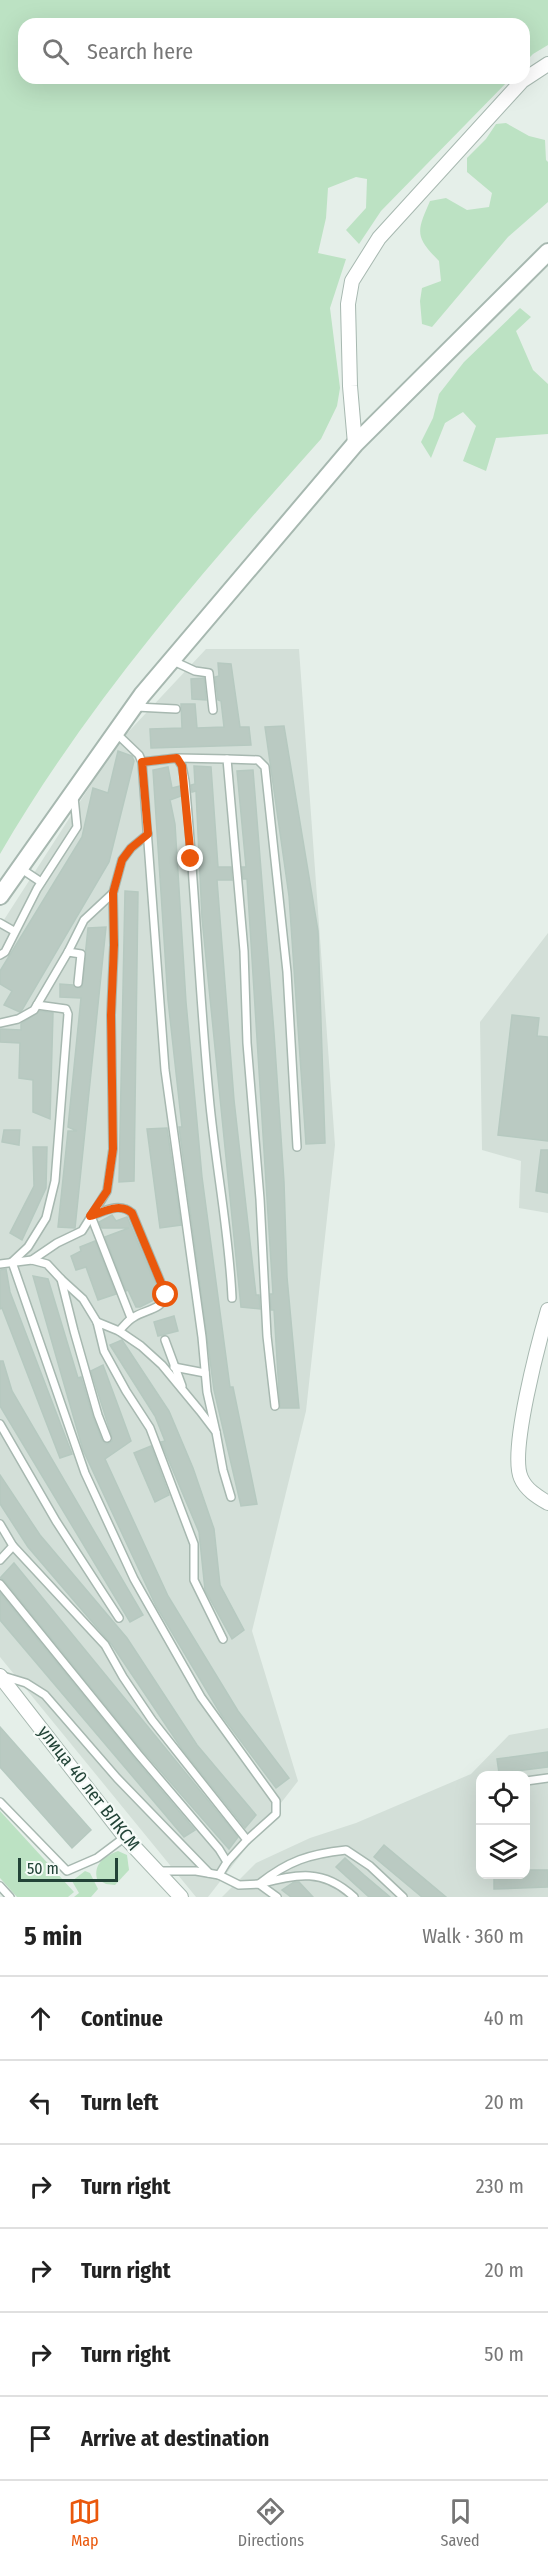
<!DOCTYPE html>
<meta charset="utf-8">
<style>
body{margin:0;font-family:"Fira Sans Condensed",sans-serif;background:#f2f2f2;color:#222}
.controls{position:absolute;right:18px;bottom:18px;display:grid;overflow:hidden;border-radius:12px;box-shadow:0 6px 24px #0002}
.controls button{width:54px;height:54px;display:grid;place-items:center;padding:0;border:0;border-bottom:2px solid #e0e0e0;background:#fff;color:#222;font:30px sans-serif}
.scale{position:absolute;left:18px;bottom:15px;width:100px;box-sizing:border-box;padding-left:6px;border:3px solid #224337;border-top:0;font-size:16px;line-height:21px;white-space:nowrap;color:#224337;-webkit-text-stroke:4px #f6fbf8;paint-order:stroke}
.stop{position:absolute;width:18px;height:18px;margin:-14px;border:4px solid #ea580c;border-radius:50%;background:#fff}
.stop.end{background:#ea580c;border-color:#fff;box-shadow:0 2px 6px #0008}
.list{margin:0;padding:0;list-style:none}
h2{display:flex;justify-content:space-between;align-items:center;height:78px;margin:0;padding:0 24px;font-size:26px}
h2 small{font-size:20px;font-weight:400;color:#767676}
.list li{display:grid;grid-template-columns:39px 1fr auto;gap:18px;align-items:center;box-sizing:border-box;height:84px;padding:0 24px;border-top:2px solid #e0e0e0}
.list b{display:block;font-size:22px;white-space:nowrap}
.list em{font-size:20px;font-style:normal;color:#767676}
.icon{flex:none;width:33px;height:33px;fill:none;stroke:currentColor;stroke-width:2;stroke-linecap:round;stroke-linejoin:round}
.map{position:relative;flex:none;width:548px;height:1897px;overflow:hidden}
.search{position:absolute;background:#fff;box-shadow:0 6px 24px #0002;left:18px;right:18px;top:18px;height:66px;display:flex;align-items:center;gap:15px;box-sizing:border-box;padding:0 21px;border-radius:18px;color:#767676;font-size:22px}
.sheet{height:582px;background:#fff}
nav{display:flex;justify-content:space-around;align-items:center;box-sizing:border-box;height:84px;border-top:2px solid #e0e0e0;background:#fff;font-size:16px;color:#767676}
nav a{display:grid;justify-items:center;gap:3px}
nav .on{color:#ea580c}
.map>svg:first-child{display:block}
.built{fill:#d3dfd8;fill-rule:evenodd}
.green{fill:#bce2c3}
.building{fill:#bacac2;stroke:#b6c9c0;stroke-width:1.5}
.lines{fill:none;stroke-linecap:round;stroke-linejoin:round}
.service-casing{stroke:#a7b8b0;stroke-width:10}
.minor-casing{stroke:#a7b8b0;stroke-width:16}
.tertiary-casing{stroke:#a7b8b0;stroke-width:20}
.service{stroke:#fff;stroke-width:7}
.minor{stroke:#fff;stroke-width:14}
.tertiary{stroke:#fff;stroke-width:16}
.route{stroke:#ea580c;stroke-width:8}
.labels{text-anchor:middle;dominant-baseline:central;stroke-width:4.5;stroke-linejoin:round;paint-order:stroke}
.street-label{font-size:18px;fill:#224337;stroke:#f6fbf8}
</style>
<div class="map">
<svg width="548" height="1897" viewBox="0 0 548 1897">
<rect width="100%" height="100%" fill="#e5efe9"/>
<g class="built">
<polygon points="206,649 299,649 335,1145 306,1411 252,1631 298,1781 208,1897 196,1897 0,1657 0,926 117,744"/>
<polygon points="548,933 548,1213 519,1208 521,1161 482,1150 480,1022"/>
<path d="M548 1728V1897H222L256 1863 310 1838 356 1823 471 1774 509 1735ZM480 1776H526V1874H480Z"/>
</g>
<g class="green">
<path d="M0 0H548V45L533 54 524 63V24H24V78H511L381 211 359 244 346 230 366 208 367 179 356 177 328 188 326 218 318 253 346 259 330 308 340 388 337 406 321 439C205 569 88 702 0 854Z"/>
<path d="M506 123 529 136 545 140 546 160 548 162V202L508 237 432 327 422 324 420 301 422 288 441 281 439 261C414 236 417 231 430 201L446 198 467 210 489 207 492 193 467 172V158L486 139 496 124Z"/>
<polygon points="520,308 531,317 516,331 533,370 548,384 548,434 496,438 486,471 463,461 476,426 463,412 445,423 431,458 421,442 433,418 439,394 464,362"/>
<polygon points="0,1811 74,1892 68,1897 17,1897 0,1878"/>
<path d="M118 1851 127 1855 129 1870 115 1885 106 1884 97 1879C93 1864 105 1856 118 1851Z"/>
<polygon points="85,1871 90,1873 98,1889 91,1897 74,1897 79,1893 72,1881"/>
</g>
<g class="building">
<polygon points="218,663 231,664 240,727 249,727 251,745 151,748 150,729 182,728 181,704 195,704 197,728 224,727 221,701 218,700 215,677 219,676"/>
<polygon points="204,678 206,700 192,699 191,679"/>
<polygon points="284,726 318,931 325,1143 306,1144 289,896 265,727"/>
<polygon points="118,751 132,756 134,761 109,862 22,1010 20,1012 4,1005 12,991 0,984 0,971 82,837 93,788 108,793"/>
<polygon points="194,766 211,767 218,867 231,867 232,880 217,880 234,1100 256,1295 259,1295 260,1309 241,1307 202,918 196,791 192,792 191,785 195,784"/>
<polygon points="168,767 172,788 180,786 181,796 170,800 175,824 186,1002 202,1177 230,1387 233,1387 257,1504 241,1506 214,1390 179,1127 182,1127 168,1000 153,770"/>
<polygon points="253,770 274,1033 284,1182 287,1277 299,1408 280,1408 274,1310 271,1310 270,1294 273,1294 247,879 243,879 242,867 246,867 237,771"/>
<polygon points="125,891 138,892 134,1181 119,1182"/>
<polygon points="106,927 75,1228 58,1227 68,1131 77,1131 68,1127 81,998 60,997 60,984 73,985 77,988 82,987 88,928"/>
<polygon points="40,1011 53,1013 50,1119 33,1112 33,1080 19,1078 20,1043 0,1042 0,1029 21,1030 21,1024"/>
<polygon points="512,1015 539,1018 537,1036 548,1037 548,1141 498,1135"/>
<polygon points="167,1128 181,1225 160,1228 147,1129"/>
<polygon points="4,1130 20,1130 19,1145 2,1142"/>
<polygon points="33,1147 47,1147 46,1188 22,1240 10,1233 34,1186"/>
<polygon points="541,1150 548,1150 548,1193 536,1191"/>
<polygon points="112,1215 116,1221 127,1217 160,1295 158,1298 140,1307 136,1307 128,1290 126,1291 105,1237 129,1228 102,1228 99,1222"/>
<polygon points="95,1241 116,1294 98,1300 86,1267 76,1270 71,1256 81,1251 80,1247"/>
<polygon points="6,1269 10,1292 72,1454 60,1458 2,1308 0,1309 0,1270"/>
<polygon points="33,1276 48,1279 78,1378 81,1377 93,1417 102,1440 107,1444 112,1441 112,1437 91,1371 103,1365 131,1441 105,1459 168,1596 238,1711 289,1778 276,1788 222,1716 156,1606 83,1450"/>
<polygon points="174,1316 178,1331 158,1336 154,1322"/>
<polygon points="122,1340 169,1411 193,1468 214,1529 220,1585 244,1630 232,1639 205,1590 199,1532 161,1442 165,1441 155,1416 110,1345"/>
<polygon points="0,1361 3,1361 12,1391 143,1615 130,1622 0,1406"/>
<polygon points="151,1446 169,1495 155,1502 134,1453"/>
<polygon points="0,1475 40,1535 127,1638 197,1745 256,1815 245,1828 182,1749 112,1645 28,1547 0,1504"/>
<polygon points="14,1563 238,1837 229,1849 142,1750 4,1580 0,1578"/>
<polygon points="0,1593 134,1758 195,1830 184,1837 0,1620"/>
<polygon points="0,1727 91,1830 72,1848 0,1767"/>
<polygon points="548,1752 548,1767 499,1773 497,1759"/>
<polygon points="384,1845 446,1897 422,1897 374,1857"/>
<polygon points="345,1858 364,1875 390,1897 369,1897 336,1867"/>
<polygon points="525,1870 548,1870 548,1887 494,1889 494,1875 525,1875"/>
<polygon points="294,1882 299,1882 313,1897 291,1897 282,1890"/>
</g>
<g class="lines">
<g class="service-casing">
<g id="service">
<polyline points="171,660 195,671 209,673 213,710"/>
<polyline points="136,707 176,709"/>
<polyline points="116,733 139,755 142,762 165,1070 202,1337 207,1392 216,1432"/>
<polyline points="177,758 227,759 244,951 247,1043 260,1199 267,1336 275,1406"/>
<polyline points="227,759 258,760 265,767 287,972 297,1147"/>
<path d="M142 762 177 758 182 766 185 781C195 885 199 990 209 1095 215 1163 229 1230 232 1298"/>
<polyline points="20,868 41,882"/>
<polyline points="0,923 14,931"/>
<polyline points="68,952 81,954 78,983"/>
<polyline points="0,955 5,952 37,889 77,827 74,797"/>
<polyline points="0,1023 18,1019 34,1010 68,952 84,920 113,893"/>
<polyline points="32,1260 57,1243 82,1231 107,1191 113,1149 111,1015 114,945 113,893 122,860 131,848 148,834"/>
<polyline points="12,1262 85,1473 134,1579 201,1697 276,1801 276,1814 247,1840"/>
<polyline points="12,1262 28,1247 46,1218 55,1181 68,1014 66,1009 37,1005"/>
<polyline points="0,1264 32,1260 47,1264 61,1279 74,1331 98,1415 107,1438"/>
<polyline points="61,1279 83,1299 97,1322 104,1351 126,1391 150,1428 194,1544 194,1580 223,1639"/>
<polyline points="97,1322 119,1331 141,1346 162,1365 200,1411 216,1432 223,1470 231,1497"/>
<path d="M119 1331C124 1326 128 1320 134 1317 145 1310 163 1309 166 1295L132 1213C120 1202 104 1211 91 1216L131 1318"/>
<polyline points="165,1340 182,1386"/>
<polyline points="174,1367 205,1373"/>
<polyline points="0,1424 56,1521 119,1618"/>
<polyline points="0,1524 13,1546 0,1560"/>
<polyline points="13,1546 105,1645 123,1677 152,1720 247,1840 227,1862"/>
<polyline points="0,1584 138,1754 219,1849 227,1862 219,1875 196,1871 158,1871"/>
<polyline points="3,1676 26,1683 45,1695 117,1778 209,1873"/>
<polyline points="526,1781 548,1778"/>
<polyline points="0,1802 67,1871 97,1858 125,1837"/>
<polyline points="219,1875 239,1885 259,1884 277,1897"/>
<polyline points="0,1886 10,1897"/>
<path d="M354 1897C323 1868 298 1874 259 1884 288 1861 309 1854 346 1850L370 1866 403 1897"/>
</g>
</g>
<g class="minor-casing">
<g id="minor">
<polyline points="355,444 350,386 348,304 352,281 379,238 522,81 548,64"/>
<path d="M548 1310C539 1341 509 1452 521 1478 526 1490 538 1497 548 1503"/>
<polyline points="0,1676 125,1837 181,1897"/>
</g>
</g>
<g class="tertiary-casing">
<polyline id="tertiary" points="0,896 142,695 355,444 548,252"/>
</g>
<use href="#service" class="service"/>
<use href="#minor" class="minor"/>
<use href="#tertiary" class="tertiary"/>
</g>
<g class="lines">
<path class="route" d="M166 1295 132 1213C120 1202 104 1212 90 1216L107 1191 113 1149 111 1015 114 945 113 893 122 860 131 848 148 834 142 762 177 758 182 766 191 859"/>
</g>
<g class="labels">
<g class="street-label">
<text transform="translate(89 1788) rotate(52)">улица 40 лет ВЛКСМ</text>
</g>
</g>
</svg>
<div class="controls">
<button><svg class="icon" aria-label="locate" viewBox="0 0 24 24"><circle cx="12" cy="12" r="6"/><path d="M12 2v4M12 18v4M2 12h4M18 12h4"/></svg></button>
<button><svg class="icon" aria-label="layers" viewBox="0 0 24 24"><path d="M12 4l9 5-9 5-9-5zM3 14l9 5 9-5"/></svg></button>
</div>
<div class="scale">50 m</div>
<div class="stop" style="left:166px;top:1295px"></div>
<div class="stop end" style="left:191px;top:859px"></div>
<div class="search"><svg class="icon" aria-label="search" viewBox="0 0 24 24"><circle cx="10" cy="10" r="6"/><path d="M15 15l6 6"/></svg>Search here</div>
</div>
<section class="sheet">
<h2>5 min<small>Walk · 360 m</small></h2>
<ul class="list">
<li><svg class="icon" aria-label="ahead" viewBox="0 0 24 24"><path d="M12 20V5M6 11l6-6 6 6"/></svg><div><b>Continue</b></div><em>40 m</em></li>
<li><svg class="icon" aria-label="left" viewBox="0 0 24 24"><path d="M17 20v-9H6M10 6l-5 5 5 5"/></svg><div><b>Turn left</b></div><em>20 m</em></li>
<li><svg class="icon" aria-label="right" viewBox="0 0 24 24"><path d="M7 20v-9h11M14 6l5 5-5 5"/></svg><div><b>Turn right</b></div><em>230 m</em></li>
<li><svg class="icon" aria-label="right" viewBox="0 0 24 24"><path d="M7 20v-9h11M14 6l5 5-5 5"/></svg><div><b>Turn right</b></div><em>20 m</em></li>
<li><svg class="icon" aria-label="right" viewBox="0 0 24 24"><path d="M7 20v-9h11M14 6l5 5-5 5"/></svg><div><b>Turn right</b></div><em>50 m</em></li>
<li><svg class="icon" aria-label="arrive" viewBox="0 0 24 24"><path d="M6 21V4h12l-3 4 3 4H6"/></svg><div><b>Arrive at destination</b></div></li>
</ul>
</section>
<nav>
<a class="on"><svg class="icon" aria-label="map" viewBox="0 0 24 24"><path d="M3 6l6-2 6 2 6-2v14l-6 2-6-2-6 2zM9 4v14M15 6v14"/></svg>Map</a>
<a><svg class="icon" aria-label="directions" viewBox="0 0 24 24"><path d="M12 3l9 9-9 9-9-9zM9 14v-3h6M13 9l2 2-2 2"/></svg>Directions</a>
<a><svg class="icon" aria-label="saved" viewBox="0 0 24 24"><path d="M7 4h10v16l-5-4-5 4z"/></svg>Saved</a>
</nav>
